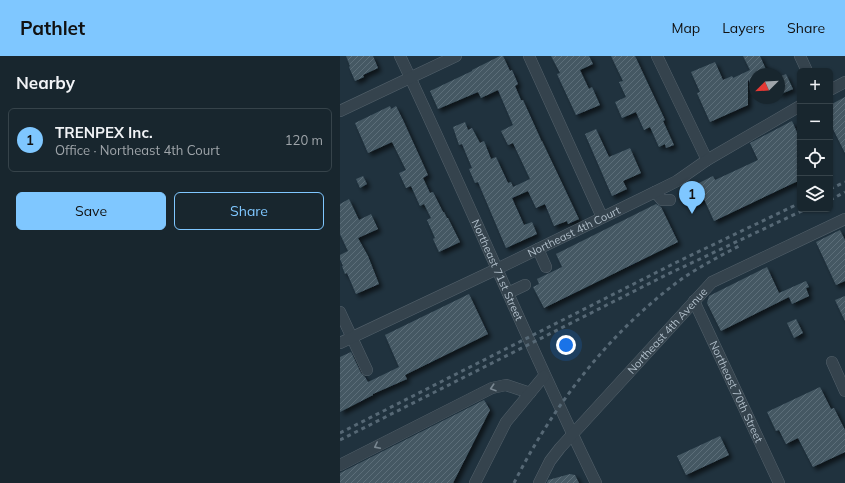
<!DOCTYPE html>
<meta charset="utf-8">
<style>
body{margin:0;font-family:Mulish,sans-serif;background:#212e36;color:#f1f3f6}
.controls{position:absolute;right:12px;top:12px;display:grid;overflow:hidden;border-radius:6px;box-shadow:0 1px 3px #0004}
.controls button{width:36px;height:36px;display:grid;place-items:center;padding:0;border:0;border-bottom:1px solid #36434a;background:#18262e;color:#f1f3f6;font:20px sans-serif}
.compass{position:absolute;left:409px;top:12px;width:36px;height:36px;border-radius:50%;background:#18262e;box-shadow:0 1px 3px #0004;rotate:246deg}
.you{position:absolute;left:226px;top:289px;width:14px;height:14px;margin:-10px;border:3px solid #fff;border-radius:50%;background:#1a73e8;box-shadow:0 0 0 6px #1a73e833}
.badge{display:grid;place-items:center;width:26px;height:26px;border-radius:50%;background:#7fc7ff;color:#111;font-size:13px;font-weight:700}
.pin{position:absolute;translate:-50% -33px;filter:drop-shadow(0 1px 2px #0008)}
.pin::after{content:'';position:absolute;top:21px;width:14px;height:12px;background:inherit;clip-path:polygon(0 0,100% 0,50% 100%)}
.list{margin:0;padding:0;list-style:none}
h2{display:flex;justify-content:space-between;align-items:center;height:52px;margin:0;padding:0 16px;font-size:17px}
h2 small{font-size:13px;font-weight:400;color:#9fa5aa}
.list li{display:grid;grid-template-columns:26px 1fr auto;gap:12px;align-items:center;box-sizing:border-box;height:64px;margin:0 8px 8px;padding:0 8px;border:1px solid #36434a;border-radius:6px}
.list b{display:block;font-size:15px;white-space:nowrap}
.list p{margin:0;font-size:13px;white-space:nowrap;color:#9fa5aa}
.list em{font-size:13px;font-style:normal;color:#9fa5aa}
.actions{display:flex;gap:8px;padding:12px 16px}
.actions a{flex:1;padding:9px 0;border:1px solid #7fc7ff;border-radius:6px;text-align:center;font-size:14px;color:#7fc7ff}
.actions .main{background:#7fc7ff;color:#111}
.icon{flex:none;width:22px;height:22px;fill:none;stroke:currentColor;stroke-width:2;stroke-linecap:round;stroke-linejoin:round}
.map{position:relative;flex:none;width:505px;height:427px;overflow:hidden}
header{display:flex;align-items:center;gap:24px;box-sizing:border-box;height:56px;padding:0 20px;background:#7fc7ff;color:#111}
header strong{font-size:19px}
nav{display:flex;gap:22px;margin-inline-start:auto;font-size:14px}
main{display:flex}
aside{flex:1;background:#18262e}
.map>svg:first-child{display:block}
.building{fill:url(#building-hatch);filter:url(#shadow)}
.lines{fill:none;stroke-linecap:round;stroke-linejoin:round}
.minor-casing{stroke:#53616b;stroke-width:12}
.minor{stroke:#35434d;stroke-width:11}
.rail{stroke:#566875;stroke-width:3;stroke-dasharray:4 4;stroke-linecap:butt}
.oneway{stroke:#798791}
.labels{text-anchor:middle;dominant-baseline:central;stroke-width:4;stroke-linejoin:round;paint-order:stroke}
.street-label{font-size:11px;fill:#b0bec9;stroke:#1a2832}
</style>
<header>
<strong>Pathlet</strong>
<nav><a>Map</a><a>Layers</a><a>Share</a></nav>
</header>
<main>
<aside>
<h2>Nearby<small></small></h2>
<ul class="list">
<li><span class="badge">1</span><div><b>TRENPEX Inc.</b><p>Office · Northeast 4th Court</p></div><em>120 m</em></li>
</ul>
<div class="actions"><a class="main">Save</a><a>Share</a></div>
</aside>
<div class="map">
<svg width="505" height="427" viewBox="0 0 505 427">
<defs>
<pattern id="building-hatch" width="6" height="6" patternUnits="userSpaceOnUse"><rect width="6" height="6" fill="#445864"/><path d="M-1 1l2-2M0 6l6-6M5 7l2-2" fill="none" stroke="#5c6e79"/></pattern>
<filter id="shadow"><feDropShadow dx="3.5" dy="3.5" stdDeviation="2" flood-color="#0009"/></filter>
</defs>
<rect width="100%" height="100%" fill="#20323e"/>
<g class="building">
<polygon points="6,0 33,0 38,12 23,19 24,21 15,25 9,11 10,10"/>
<polygon points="160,0 163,0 170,15 172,14 178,28 175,30 181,44 183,44 202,86 202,85 239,163 228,168 227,165 214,170 205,148 196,152 188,135 172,142 184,169 192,166 197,178 166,192 138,126 135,127 129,113 132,112 122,88 119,89 113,71 125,66 128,74 132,72 140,87 144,85 151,103 156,101 168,127 171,126 173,131 190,123 173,87 168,89 161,75 173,69 158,34 141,42 138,36 98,53 90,35 132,15 132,14"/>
<polygon points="211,0 249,0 253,8 240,14 249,33 252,31 260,49 236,59 217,18 220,17"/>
<polygon points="271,0 295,0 325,64 323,65 334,89 326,92 325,88 319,91 310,71 304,74 296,56 282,62 275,46 286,41 279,26 283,25"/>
<polygon points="403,0 420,0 428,18 415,18 415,39 408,23 408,49 370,66 357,37 360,36 351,16 375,6 383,24 392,20 393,22 410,14"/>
<polygon points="446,18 453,33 439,39 439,21"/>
<polygon points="505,41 505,97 490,67 490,49"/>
<polygon points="50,50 51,53 56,50 63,64 88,119 83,122 90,137 93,136 103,156 104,156 107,162 108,162 120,186 99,196 93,183 95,182 87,164 91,162 84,148 80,150 71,130 66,132 59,117 66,114 52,86 28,97 15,67"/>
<polygon points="452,65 460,83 460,124 374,165 364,143 350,150 348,145 344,147 339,137 373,120 375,124 418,104 410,87"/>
<polygon points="256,73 269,101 290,92 301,117 283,125 287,133 272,140 245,78"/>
<polygon points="23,120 27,128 20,132 16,123"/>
<polygon points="9,143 19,164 31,158 38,173 18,182 28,200 39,228 16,238 7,217 5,218 2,210 3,210 0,203 0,199 8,195 0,178 0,148"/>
<polygon points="316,148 321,151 338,186 204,252 193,231 199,228 197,223 222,211 216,198"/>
<polygon points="500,174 505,184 505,225 496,229 476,186"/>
<polygon points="427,211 439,237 466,225 469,231 466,232 469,240 452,248 449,241 381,275 367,247 369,240"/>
<polygon points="129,238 148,278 65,319 67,323 33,338 33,339 0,356 0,301 11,296 21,317 25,321 28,326 59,311 45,279"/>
<polygon points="505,240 505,265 495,244"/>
<polygon points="456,263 463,277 454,282 447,267"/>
<polygon points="480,331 491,353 494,352 505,374 505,396 473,411 458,382 446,388 439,374 436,375 427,356"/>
<polygon points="144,344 150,354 113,427 0,427 0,417"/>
<polygon points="380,380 389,399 346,419 337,400"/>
<polygon points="230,418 235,419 239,427 207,427 208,424"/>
</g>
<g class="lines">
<g class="minor-casing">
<g id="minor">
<path id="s1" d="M60 0C127 141 187 286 256 427"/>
<polyline points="189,0 262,161"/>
<polyline points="317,0 367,104"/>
<polyline points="460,0 467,15"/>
<polyline points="490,34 505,26"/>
<polyline points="0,55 116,0"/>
<polyline points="315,136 322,144 330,144"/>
<polyline points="198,193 206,211"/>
<polyline points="168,237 185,229"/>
<path id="s2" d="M354 245 439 427"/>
<polyline points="0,256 27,314"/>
<path id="s3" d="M0 287 157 213 315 136 337 125 367 104 460 50"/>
<polyline points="492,306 505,335"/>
<polyline points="0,409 152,332 166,329 190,337"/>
<polyline points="135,427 166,366 204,320"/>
<path id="s4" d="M199 427 210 405 220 392 372 226 505 163"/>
</g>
</g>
<use href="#minor" class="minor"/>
<g class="rail">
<polyline points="490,133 505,126"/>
<polyline points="490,144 505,136"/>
<polyline points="0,377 337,206 460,147"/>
<polyline points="0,384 326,219 466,153"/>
<path d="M174 427C214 348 271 274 343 222 361 210 380 200 399 190"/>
</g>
</g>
<defs><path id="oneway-chevron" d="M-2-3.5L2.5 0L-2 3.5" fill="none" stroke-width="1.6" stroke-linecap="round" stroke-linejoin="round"/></defs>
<g class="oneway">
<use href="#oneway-chevron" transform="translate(153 332) rotate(162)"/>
<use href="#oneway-chevron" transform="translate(37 390) rotate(153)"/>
</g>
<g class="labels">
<g class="street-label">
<text stroke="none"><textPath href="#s3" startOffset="259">Northeast 4th Court</textPath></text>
<text stroke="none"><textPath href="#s1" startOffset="235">Northeast 71st Street</textPath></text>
<text stroke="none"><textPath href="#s4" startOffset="200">Northeast 4th Avenue</textPath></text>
<text stroke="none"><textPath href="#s2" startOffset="100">Northeast 70th Street</textPath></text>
</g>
</g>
</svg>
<div class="controls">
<button>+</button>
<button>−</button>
<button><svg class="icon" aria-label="locate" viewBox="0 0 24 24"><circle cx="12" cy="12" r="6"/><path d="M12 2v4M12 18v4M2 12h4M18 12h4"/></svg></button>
<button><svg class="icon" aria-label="layers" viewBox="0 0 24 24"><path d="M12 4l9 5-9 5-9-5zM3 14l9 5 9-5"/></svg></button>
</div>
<svg class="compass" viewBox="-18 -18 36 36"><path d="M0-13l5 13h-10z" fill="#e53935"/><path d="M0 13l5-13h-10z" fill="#9fa5aa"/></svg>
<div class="you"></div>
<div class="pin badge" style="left:352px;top:158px">1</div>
</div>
</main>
